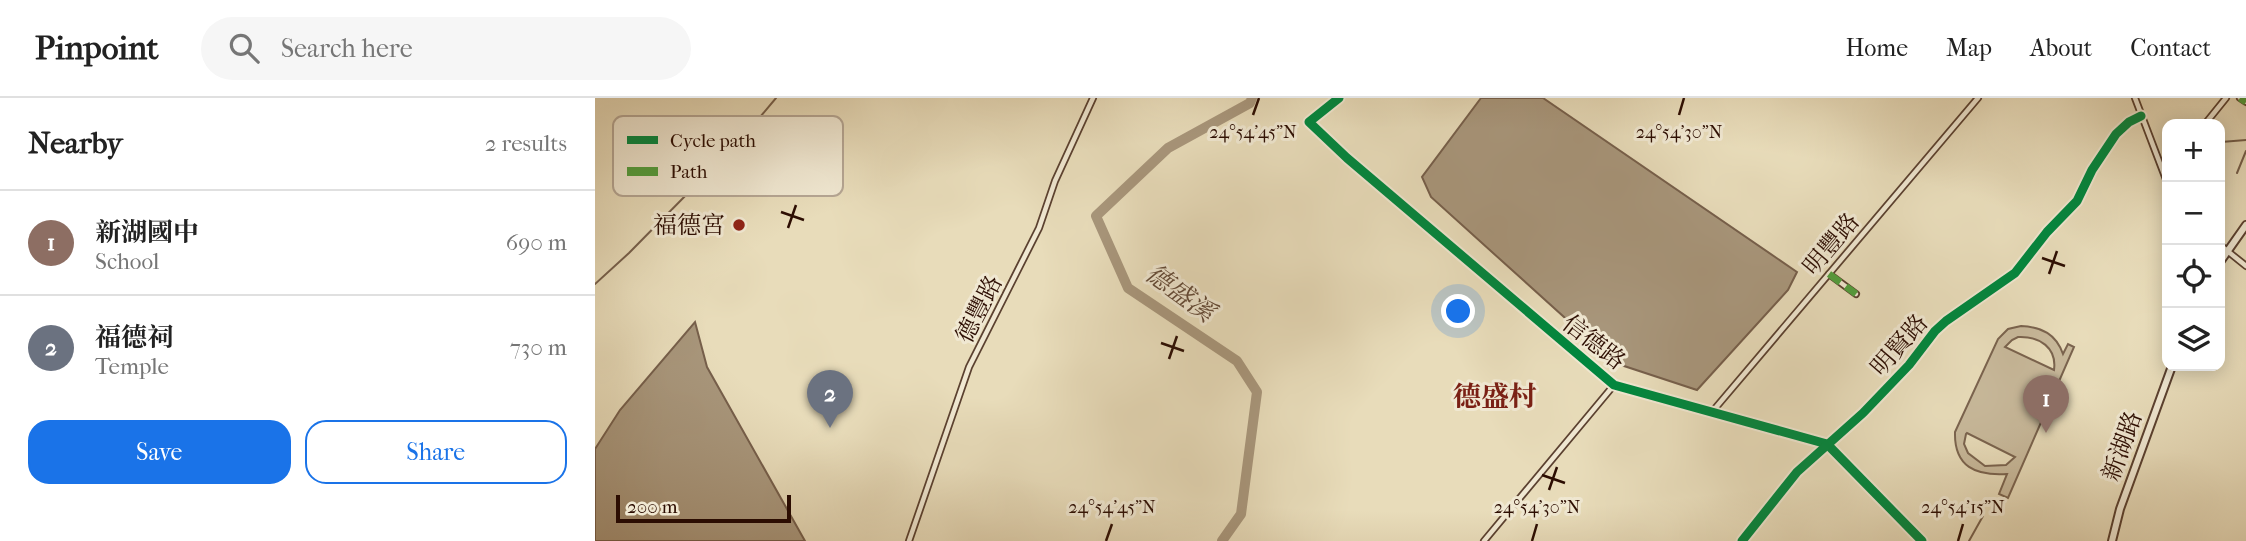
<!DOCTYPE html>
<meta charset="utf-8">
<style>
body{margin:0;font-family:"IM FELL French Canon","Noto Serif TC",serif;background:#f6f6f6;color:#222}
.controls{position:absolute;right:21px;top:21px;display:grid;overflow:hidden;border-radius:14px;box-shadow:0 4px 18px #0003}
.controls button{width:63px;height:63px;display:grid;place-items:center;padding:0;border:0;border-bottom:2px solid #e0e0e0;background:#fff;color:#222;font:35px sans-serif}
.scale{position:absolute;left:21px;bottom:18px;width:175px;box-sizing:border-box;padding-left:7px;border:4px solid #2c0d02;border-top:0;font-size:19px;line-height:24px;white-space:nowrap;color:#2c0d02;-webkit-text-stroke:5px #f0e8d2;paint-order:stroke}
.you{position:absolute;left:864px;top:214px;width:24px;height:24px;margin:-18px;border:5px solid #fff;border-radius:50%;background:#1a73e8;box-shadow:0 0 0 10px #1a73e833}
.badge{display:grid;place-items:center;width:46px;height:46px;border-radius:50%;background:#1a73e8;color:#fff;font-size:23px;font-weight:700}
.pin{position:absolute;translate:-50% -58px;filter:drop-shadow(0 2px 4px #0008)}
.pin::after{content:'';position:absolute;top:37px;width:24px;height:21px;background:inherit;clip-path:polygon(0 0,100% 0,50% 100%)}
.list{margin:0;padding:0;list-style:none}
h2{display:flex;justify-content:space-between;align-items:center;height:91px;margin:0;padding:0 28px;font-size:30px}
h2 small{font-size:23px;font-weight:400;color:#767676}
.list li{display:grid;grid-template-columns:46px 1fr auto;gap:21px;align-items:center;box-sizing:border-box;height:105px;padding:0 28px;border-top:2px solid #e0e0e0}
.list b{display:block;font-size:26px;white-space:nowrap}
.list p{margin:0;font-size:23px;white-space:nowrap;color:#767676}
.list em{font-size:23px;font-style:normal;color:#767676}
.actions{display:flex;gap:14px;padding:21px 28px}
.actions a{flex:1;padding:16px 0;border:2px solid #1a73e8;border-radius:21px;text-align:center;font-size:24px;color:#1a73e8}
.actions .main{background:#1a73e8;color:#fff}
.icon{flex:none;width:38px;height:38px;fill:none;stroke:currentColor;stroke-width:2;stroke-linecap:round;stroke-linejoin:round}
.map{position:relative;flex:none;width:1651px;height:443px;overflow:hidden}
header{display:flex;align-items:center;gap:42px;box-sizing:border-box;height:98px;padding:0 35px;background:#fff;border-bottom:2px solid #e0e0e0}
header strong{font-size:33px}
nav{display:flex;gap:38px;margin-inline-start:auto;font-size:24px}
.search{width:490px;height:63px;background:#f6f6f6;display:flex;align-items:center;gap:18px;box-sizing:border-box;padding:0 24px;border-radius:38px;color:#767676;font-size:26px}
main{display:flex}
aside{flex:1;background:#fff}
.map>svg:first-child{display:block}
.green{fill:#c8b99b;stroke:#7a634e;stroke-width:2;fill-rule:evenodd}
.water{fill:#a8967b;stroke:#765f4b;stroke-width:2}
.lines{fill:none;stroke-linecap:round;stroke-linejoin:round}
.stream{stroke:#765f4b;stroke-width:2}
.river{stroke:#a8967b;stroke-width:10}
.minor-casing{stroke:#5b4130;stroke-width:8}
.tertiary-casing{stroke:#5b4130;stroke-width:10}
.minor{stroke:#f0e8d2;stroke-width:4.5}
.tertiary{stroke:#f0e8d2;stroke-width:6}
.quiet{stroke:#519f3d;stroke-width:7;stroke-dasharray:14 7;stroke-linecap:butt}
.cycleway-casing{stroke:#f0e8d2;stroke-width:13}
.cycleway{stroke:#00873e;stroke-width:9}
.ticks{fill:none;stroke:#2c0d02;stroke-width:2.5}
.poi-dot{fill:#8f2418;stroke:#f0e8d2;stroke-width:2.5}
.labels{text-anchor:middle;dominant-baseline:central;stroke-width:6;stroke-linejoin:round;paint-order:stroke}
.poi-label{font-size:24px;fill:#2c0d02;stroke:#f0e8d2;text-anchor:end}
.street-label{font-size:24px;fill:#2c0d02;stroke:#f0e8d2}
.water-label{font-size:26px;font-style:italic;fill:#644b38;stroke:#f0e8d2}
.quarter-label{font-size:28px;font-weight:bold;fill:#7a1f14;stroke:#f0e8d2}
.key{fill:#f0e8d2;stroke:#b5a694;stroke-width:2}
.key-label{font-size:19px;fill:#2c0d02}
.ticks-label{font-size:18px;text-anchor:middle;fill:#2c0d02;stroke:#f0e8d2;stroke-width:6;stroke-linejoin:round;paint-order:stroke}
</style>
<header>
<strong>Pinpoint</strong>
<div class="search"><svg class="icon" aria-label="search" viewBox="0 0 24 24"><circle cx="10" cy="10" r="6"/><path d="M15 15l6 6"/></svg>Search here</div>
<nav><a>Home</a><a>Map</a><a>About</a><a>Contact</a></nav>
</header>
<main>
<aside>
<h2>Nearby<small>2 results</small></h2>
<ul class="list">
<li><span class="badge" style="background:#8d6e63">1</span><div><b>新湖國中</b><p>School</p></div><em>690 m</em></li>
<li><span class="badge" style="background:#6b7280">2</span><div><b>福德祠</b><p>Temple</p></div><em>730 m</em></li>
</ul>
<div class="actions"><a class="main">Save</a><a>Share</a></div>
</aside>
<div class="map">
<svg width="1651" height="443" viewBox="0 0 1651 443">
<rect width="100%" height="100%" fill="#e8dcba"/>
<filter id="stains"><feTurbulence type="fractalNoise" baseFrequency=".00286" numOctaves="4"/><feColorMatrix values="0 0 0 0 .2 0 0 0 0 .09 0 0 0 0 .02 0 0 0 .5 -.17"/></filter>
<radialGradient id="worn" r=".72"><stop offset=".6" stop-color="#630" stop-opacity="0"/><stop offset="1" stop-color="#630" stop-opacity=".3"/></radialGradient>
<path class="green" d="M1426 228C1447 229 1461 236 1468 256L1473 246 1479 249 1413 400 1404 396 1412 376C1381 378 1359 369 1360 334L1403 241 1413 231ZM1423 239C1445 238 1462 250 1459 272L1410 249 1417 242ZM1371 336 1372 335 1420 359 1411 367 1390 368 1373 355 1369 346Z"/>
<g class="water">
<polygon points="886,0 948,0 1202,174 1193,192 1102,292 1020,265 836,99 827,79"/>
<polygon points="100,224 112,269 210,443 0,443 0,351 25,312"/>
</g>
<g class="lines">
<g class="stream">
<polyline points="1626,44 1651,42"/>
<polyline points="1642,75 1651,53"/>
<polyline points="103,84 150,37 181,0"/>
<polyline points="0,186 34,155 97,91"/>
<polyline points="1374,443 1388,418"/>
</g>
<polyline class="river" points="627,443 646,416 662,294 642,263 533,190 501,118 573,50 655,5 657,0"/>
<g class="minor-casing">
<g id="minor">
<polyline points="744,0 714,24 752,60 1019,287 1232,346 1327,443"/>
<polyline points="1540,0 1572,84"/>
<polyline points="1645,0 1651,4"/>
<polyline points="1610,26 1631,0"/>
<polyline points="1625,147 1651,168"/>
<polyline points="1234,176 1261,196"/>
<polyline points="1117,314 1383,0"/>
<polyline points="314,443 374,269 444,130 460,83 498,0"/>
<polyline points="889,443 1019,287"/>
<polyline points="1147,443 1202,374 1268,315 1314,267 1340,233 1351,223 1420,175 1452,134 1482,103 1497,72 1521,36 1534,24 1546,18"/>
</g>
</g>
<g class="tertiary-casing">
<g id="tertiary">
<polyline points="1625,164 1651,127"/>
<polyline points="1517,443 1525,411 1577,268"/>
</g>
</g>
<use href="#minor" class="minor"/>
<use href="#tertiary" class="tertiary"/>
<g class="quiet">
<polyline points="1645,0 1651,4"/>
<polyline points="1234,176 1261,196"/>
</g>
<g class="cycleway-casing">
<g id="cycleway">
<polyline points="744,0 714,24 752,60 1019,287 1232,346 1327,443"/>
<polyline points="1147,443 1202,374 1268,315 1314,267 1340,233 1351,223 1420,175 1452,134 1482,103 1497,72 1521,36 1534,24 1546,18"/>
</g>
</g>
<use href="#cycleway" class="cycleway"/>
</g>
<path class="ticks" d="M658 17 664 0M1084 17 1089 0M186 114 209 122M193 130 201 107M1447 160 1470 168M1454 176 1462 153M566 245 589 253M574 261 582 238M947 377 970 385M954 392 962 369M511 443 517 426M937 443 942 426M1363 443 1368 426"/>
<circle class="poi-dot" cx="144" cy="127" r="7"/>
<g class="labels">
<g class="poi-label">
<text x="130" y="127">福德宮</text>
</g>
<g class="street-label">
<text transform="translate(1236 146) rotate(-50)">明豐路</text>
<text transform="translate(384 211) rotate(-63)">德豐路</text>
<text transform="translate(999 244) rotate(38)">信德路</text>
<text transform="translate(1304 247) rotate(-49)">明賢路</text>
<text transform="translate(1527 348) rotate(-70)">新湖路</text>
</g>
<g class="water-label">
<text transform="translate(585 195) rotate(36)">德盛溪</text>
</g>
<g class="quarter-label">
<text x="900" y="298">德盛村</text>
</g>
</g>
<rect x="18" y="18" width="230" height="80" rx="10" class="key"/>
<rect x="32" y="38" width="31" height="8" fill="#00873e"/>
<rect x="32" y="69" width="31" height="9" fill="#519f3d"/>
<g class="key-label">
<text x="75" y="49">Cycle path</text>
<text x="75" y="80">Path</text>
</g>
<g class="ticks-label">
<text x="658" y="40">24°54'45"N</text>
<text x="1084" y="40">24°54'30"N</text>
<text x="517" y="415">24°54'45"N</text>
<text x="942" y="415">24°54'30"N</text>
<text x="1368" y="415">24°54'15"N</text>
</g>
<rect width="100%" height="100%" filter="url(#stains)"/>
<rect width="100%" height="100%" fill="url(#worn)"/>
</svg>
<div class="controls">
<button>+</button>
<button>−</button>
<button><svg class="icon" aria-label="locate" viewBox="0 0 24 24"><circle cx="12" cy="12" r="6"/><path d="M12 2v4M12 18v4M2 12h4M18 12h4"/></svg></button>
<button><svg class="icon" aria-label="layers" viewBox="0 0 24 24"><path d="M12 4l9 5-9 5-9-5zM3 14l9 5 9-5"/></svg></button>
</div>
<div class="scale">200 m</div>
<div class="you"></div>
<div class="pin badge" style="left:1451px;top:335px;background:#8d6e63">1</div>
<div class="pin badge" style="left:235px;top:330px;background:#6b7280">2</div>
</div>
</main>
